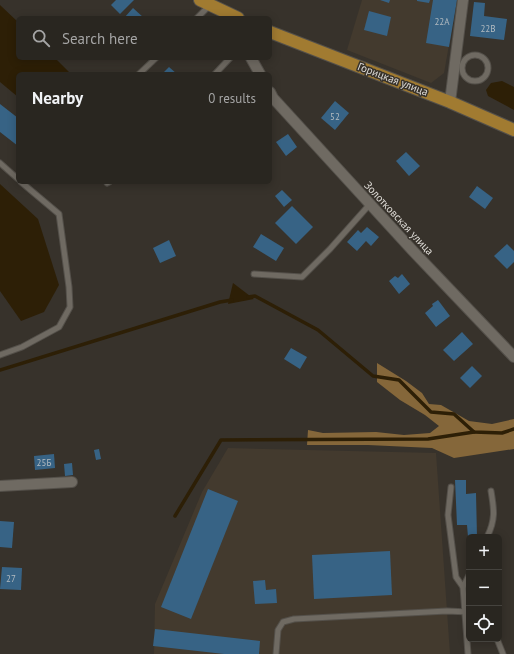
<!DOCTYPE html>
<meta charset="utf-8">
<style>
body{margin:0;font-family:"PT Sans",sans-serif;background:#35322d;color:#f1f3f6}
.controls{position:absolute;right:12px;bottom:12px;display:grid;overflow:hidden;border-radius:6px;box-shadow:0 2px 10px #0003}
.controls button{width:36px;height:36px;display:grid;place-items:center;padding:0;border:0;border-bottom:1px solid #45433e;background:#292620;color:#f1f3f6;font:20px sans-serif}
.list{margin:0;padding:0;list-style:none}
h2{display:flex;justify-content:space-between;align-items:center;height:52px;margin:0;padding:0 16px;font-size:17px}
h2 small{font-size:13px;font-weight:400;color:#a5a5a5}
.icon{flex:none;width:22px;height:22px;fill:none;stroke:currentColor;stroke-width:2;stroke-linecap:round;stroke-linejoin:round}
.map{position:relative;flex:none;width:514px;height:654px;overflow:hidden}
.search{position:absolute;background:#292620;box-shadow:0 2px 10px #0003;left:16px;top:16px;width:256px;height:44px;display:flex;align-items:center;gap:10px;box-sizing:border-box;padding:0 14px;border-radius:6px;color:#a5a5a5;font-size:15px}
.panel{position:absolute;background:#292620;box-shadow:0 2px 10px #0003;left:16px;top:72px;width:256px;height:112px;border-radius:6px}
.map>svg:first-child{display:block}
.built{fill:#433a2e}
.forest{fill:#85673a}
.water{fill:#2d1f06}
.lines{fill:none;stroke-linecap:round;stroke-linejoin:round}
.stream{stroke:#2d1f06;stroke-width:3.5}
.building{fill:#376385}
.lane-casing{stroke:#54504a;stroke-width:7}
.street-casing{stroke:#54504a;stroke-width:12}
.primary-casing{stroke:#54504a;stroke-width:14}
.lane{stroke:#6f6a62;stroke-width:5}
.street{stroke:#6f6a62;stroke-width:10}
.primary{stroke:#a17b31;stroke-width:12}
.labels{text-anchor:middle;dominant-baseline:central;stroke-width:3;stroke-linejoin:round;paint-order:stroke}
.number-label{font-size:9px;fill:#b4bcc1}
.street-label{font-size:11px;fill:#dddad5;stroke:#37322b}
</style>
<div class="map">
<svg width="514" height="654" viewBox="0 0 514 654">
<rect width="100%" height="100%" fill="#37322b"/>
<g class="built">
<polygon points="362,0 457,0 444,73 431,83 347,50"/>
<polygon points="228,448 436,453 450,654 154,654 155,604 202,492"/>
</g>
<polygon class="forest" points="377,363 406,381 422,393 429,404 441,405 469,421 492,424 514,419 514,449 454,458 432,448 368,445 307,445 308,430 323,433 376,432 404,435 430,433 439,426 425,415 400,400 377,382"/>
<g class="water">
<polygon points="0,5 18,22 18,58 55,58 71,74 18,74 18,97 0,82"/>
<polygon points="502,81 514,87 514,110 488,96 486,90 491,83"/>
<polygon points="0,184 38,219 59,285 44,312 21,321 0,291"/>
<polygon points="233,283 254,299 228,304"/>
</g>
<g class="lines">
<g class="stream">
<polyline points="248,297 255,296 318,330 373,376 399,380 431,412 454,414 474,432 502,433 514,429"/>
<polyline points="0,370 220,302 232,300"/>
<polyline points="175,516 221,440 428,439 474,432"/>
</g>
</g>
<g class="building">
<polygon points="116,0 134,0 120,14 111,5"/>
<polygon points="380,0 390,0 389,3"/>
<polygon points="417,0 430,0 429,3 417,1"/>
<polygon points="433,0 457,0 449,47 426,43"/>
<polygon points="474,2 485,3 484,16 507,19 504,40 470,36"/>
<polygon points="133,8 144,18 124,18"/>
<polygon points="369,11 391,17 387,36 364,30"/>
<polygon points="169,67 177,74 162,74"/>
<polygon points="335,101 349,113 335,130 321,118"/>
<polygon points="0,104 18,118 18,146 0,132"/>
<polygon points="288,134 297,147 286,156 276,142"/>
<polygon points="406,152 420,166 409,176 396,161"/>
<polygon points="477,186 493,198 485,209 469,197"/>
<polygon points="282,190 292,200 284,207 275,196"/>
<polygon points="292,206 313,227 296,244 275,223"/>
<polygon points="367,227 379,237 371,246 366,241 357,251 347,242 358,230 361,233"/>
<polygon points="261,234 284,248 276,261 253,247"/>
<polygon points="169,240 176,256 160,263 153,248"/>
<polygon points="507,244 514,251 514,262 507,269 494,256"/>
<polygon points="402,274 410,284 399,294 389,281 395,276 398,278"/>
<polygon points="438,300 450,316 436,327 425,313 433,306 432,304"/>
<polygon points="462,332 473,344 454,361 443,350"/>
<polygon points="291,348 307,357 300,369 284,359"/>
<polygon points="472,366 482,376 470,388 460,378"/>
<polygon points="99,449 101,459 96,460 94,450"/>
<polygon points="54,454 55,468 35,470 34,456"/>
<polygon points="72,463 73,475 65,476 64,464"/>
<polygon points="455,480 466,480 466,494 476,493 477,537 468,537 467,525 457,525"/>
<polygon points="208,489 238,501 191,619 161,607"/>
<polygon points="0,521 14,522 12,548 0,547"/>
<polygon points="390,551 392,595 314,599 312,555"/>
<polygon points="2,567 22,568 21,590 0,589"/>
<polygon points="265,580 266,590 276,589 277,603 255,604 253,581"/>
<polygon points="155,629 260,641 259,654 224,654 153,646"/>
</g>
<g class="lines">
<g class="lane-casing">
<g id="lane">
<polyline points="197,18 210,5"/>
<circle cx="475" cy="68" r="13"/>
<polyline points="139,74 156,58"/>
<polyline points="215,74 230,58"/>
<polyline points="0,163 18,179"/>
<polyline points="107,183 109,182"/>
<polyline points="254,274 302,277 330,249 370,204"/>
<polyline points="0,355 22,347 59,327 70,307 69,287 59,214 21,182"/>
<polyline points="451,487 448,515 456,577 463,587"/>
<path d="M487 537C496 519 494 509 491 491"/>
<polyline points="497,639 503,654"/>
<polyline points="276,654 278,630 283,622 294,619 447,611 469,612"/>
<polyline points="468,654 463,587 469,575"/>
</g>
</g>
<g class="street-casing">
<g id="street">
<polyline points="251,58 260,74"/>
<polyline points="270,92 273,98 413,251 514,357"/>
<polyline points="450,102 463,0"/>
<polyline points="0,486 72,482"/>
</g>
</g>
<g class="primary-casing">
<g id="primary">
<polyline points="200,0 238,18"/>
<polyline points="270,32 450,102 514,130"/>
</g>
</g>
<use href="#lane" class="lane"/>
<use href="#street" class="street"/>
<use href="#primary" class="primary"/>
</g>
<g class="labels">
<g class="number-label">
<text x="442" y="21">22А</text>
<text x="488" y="28">22В</text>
<text x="335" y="116">52</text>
<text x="44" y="462">25Б</text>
<text x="11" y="578">27</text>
</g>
<g class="street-label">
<text transform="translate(393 79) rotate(21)">Горицкая улица</text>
<text transform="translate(399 218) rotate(47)">Золотковская улица</text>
</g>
</g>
</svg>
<div class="controls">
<button>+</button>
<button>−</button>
<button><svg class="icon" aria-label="locate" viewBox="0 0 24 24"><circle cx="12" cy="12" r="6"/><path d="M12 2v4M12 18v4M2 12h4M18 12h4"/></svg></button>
</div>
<div class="search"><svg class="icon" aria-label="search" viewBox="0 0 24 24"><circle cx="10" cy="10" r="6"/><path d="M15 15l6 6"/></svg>Search here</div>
<section class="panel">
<h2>Nearby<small>0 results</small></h2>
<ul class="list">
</ul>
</section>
</div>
